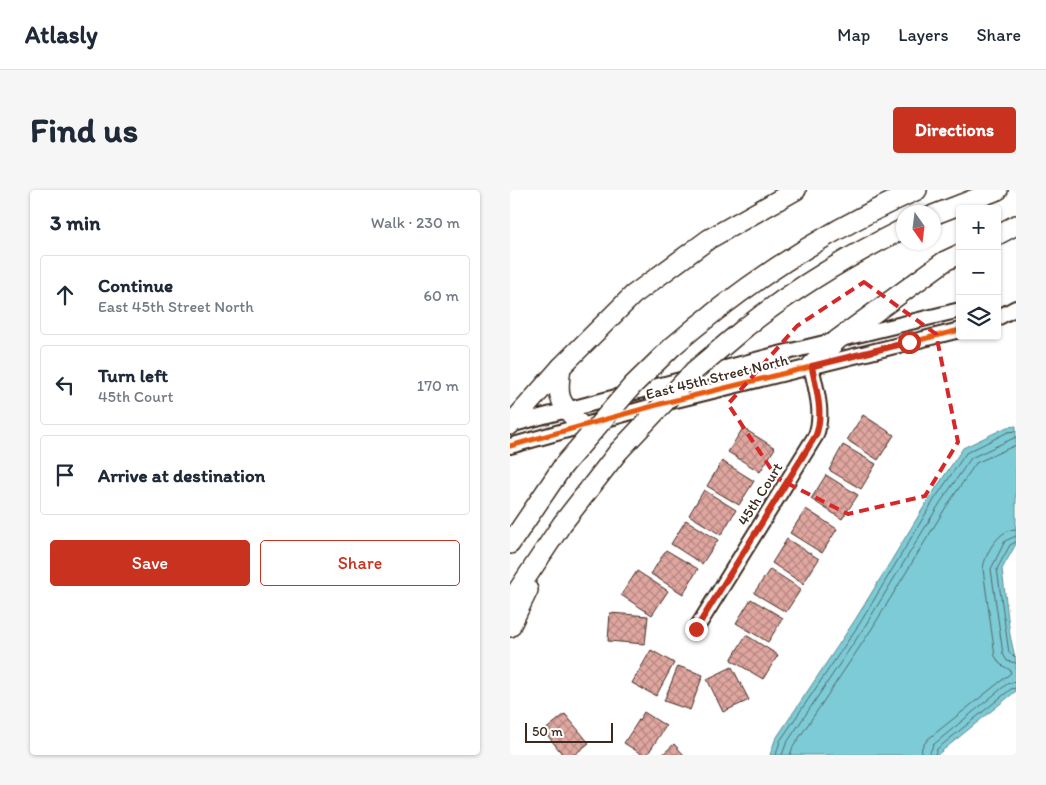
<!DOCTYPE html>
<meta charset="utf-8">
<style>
body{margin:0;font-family:Itim,sans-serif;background:#f6f6f7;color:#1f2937}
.controls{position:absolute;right:15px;top:15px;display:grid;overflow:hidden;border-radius:5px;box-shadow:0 1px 4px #0004}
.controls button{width:45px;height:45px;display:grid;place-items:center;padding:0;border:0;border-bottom:1px solid #e0e1e3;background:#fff;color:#1f2937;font:25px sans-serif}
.compass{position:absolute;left:386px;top:15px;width:45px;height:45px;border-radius:50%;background:#fff;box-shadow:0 1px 4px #0004;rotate:166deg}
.scale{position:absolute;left:15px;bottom:12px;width:88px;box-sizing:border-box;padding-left:5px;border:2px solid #3b2a1e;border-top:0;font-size:14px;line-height:18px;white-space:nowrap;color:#3b2a1e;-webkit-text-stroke:4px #fff;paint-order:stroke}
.stop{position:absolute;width:15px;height:15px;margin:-11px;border:4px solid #c8321e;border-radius:50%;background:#fff}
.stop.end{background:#c8321e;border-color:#fff;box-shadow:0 1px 5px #0008}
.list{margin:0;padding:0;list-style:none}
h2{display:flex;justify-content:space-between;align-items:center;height:65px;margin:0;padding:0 20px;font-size:21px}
h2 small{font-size:16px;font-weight:400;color:#747a83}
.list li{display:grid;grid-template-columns:32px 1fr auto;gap:15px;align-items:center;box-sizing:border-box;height:80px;margin:0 10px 10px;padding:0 10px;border:1px solid #e0e1e3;border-radius:5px}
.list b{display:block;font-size:19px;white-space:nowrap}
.list p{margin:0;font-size:16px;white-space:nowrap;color:#747a83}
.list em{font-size:16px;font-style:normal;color:#747a83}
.actions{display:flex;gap:10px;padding:15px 20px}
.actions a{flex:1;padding:11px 0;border:1px solid #c8321e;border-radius:5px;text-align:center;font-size:18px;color:#c8321e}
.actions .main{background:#c8321e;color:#fff}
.icon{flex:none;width:28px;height:28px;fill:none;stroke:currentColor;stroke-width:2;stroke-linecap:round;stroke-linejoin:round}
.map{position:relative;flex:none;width:506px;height:565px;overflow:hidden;border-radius:5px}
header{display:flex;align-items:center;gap:30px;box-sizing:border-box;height:70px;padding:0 25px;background:#fff;border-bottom:1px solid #e0e1e3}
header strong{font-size:24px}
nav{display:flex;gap:28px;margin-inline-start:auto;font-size:18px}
.intro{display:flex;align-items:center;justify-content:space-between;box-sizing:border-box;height:120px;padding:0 30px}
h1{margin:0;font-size:35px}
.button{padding:12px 22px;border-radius:5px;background:#c8321e;color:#fff;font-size:18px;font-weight:700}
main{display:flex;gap:30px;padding:0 30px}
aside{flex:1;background:#fff;border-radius:5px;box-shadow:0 1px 4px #0004}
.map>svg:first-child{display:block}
.water{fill:#7bcbd6;stroke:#618b8c}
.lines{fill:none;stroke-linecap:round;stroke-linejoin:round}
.shore{stroke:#556a68;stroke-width:1}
.building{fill:url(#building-cross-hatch);stroke:#3b2a1e}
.minor-casing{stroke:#3b2a1e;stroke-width:18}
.highway-casing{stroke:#3b2a1e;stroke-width:22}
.minor{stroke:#fff;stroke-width:14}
.highway{stroke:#fff;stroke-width:19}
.highway-bridge-casing{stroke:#3b2a1e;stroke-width:22;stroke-linecap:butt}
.highway-bridge{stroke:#fff;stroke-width:19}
.cycleway-casing{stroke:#fff;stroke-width:8}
.cycleway{stroke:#e8590c;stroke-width:5}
.route{stroke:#c8321e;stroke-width:6}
.marked{fill:none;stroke:#d62828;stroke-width:4;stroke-dasharray:10 6;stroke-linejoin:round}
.labels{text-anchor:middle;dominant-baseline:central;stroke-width:4.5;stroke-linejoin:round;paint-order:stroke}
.street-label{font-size:15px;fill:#3b2a1e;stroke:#fff}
</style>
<header>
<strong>Atlasly</strong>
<nav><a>Map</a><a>Layers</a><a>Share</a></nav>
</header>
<div class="intro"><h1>Find us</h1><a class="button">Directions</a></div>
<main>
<aside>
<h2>3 min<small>Walk · 230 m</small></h2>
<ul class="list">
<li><svg class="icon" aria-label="ahead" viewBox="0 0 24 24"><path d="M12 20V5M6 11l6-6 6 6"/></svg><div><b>Continue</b><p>East 45th Street North</p></div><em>60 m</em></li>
<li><svg class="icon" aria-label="left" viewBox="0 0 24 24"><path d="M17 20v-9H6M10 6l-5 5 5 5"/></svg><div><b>Turn left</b><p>45th Court</p></div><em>170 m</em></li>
<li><svg class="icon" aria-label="arrive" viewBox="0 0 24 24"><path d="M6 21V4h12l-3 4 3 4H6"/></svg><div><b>Arrive at destination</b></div></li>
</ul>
<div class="actions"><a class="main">Save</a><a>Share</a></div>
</aside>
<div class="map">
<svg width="506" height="565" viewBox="0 0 506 565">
<defs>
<pattern id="building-cross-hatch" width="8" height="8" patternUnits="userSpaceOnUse" patternTransform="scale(1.25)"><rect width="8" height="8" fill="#e0a6a0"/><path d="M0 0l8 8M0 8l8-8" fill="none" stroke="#b78782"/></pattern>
</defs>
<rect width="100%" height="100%" fill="#fff"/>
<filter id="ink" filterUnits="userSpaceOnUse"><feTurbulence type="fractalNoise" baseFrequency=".02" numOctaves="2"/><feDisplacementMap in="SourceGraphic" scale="10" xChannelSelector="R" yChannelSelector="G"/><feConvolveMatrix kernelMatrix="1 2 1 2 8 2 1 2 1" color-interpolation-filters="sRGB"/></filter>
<g filter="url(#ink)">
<polygon class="water" points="506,236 506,354 492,379 500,445 506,472 506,501 427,565 260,565 265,550 345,430 420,307 453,258 497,237"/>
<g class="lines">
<g class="shore">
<polyline points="506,346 495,351 481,379 493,464 497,471 506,473"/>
<polyline points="506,352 500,355 487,379 499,463 506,467"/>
<polyline points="266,565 270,551 350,433 424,310 456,263 498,242 506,241"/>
<polyline points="272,565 276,554 355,436 430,313 461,268 506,247"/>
<polyline points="280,565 283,557 361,440 436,317 466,273 506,255"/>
<path d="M411 565 412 557 418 549 501 483 500 480 490 474 485 466 473 379C475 363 489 339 506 339"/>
<polyline points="419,565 423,555 497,494 506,491"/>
<polyline points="425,565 427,559 501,499 506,498"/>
</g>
</g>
<g class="building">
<polygon points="353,225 384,245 368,270 337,250"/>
<polygon points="233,238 265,258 250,282 218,262"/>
<polygon points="333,255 366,274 351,299 319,280"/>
<polygon points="212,271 244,291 229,315 197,296"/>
<polygon points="316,285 348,305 332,329 301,309"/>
<polygon points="194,300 226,320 211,345 179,325"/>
<polygon points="296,319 327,339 312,363 280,343"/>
<polygon points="176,330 208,350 192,374 161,354"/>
<polygon points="277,349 309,369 293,394 262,373"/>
<polygon points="156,360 188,379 173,404 141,384"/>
<polygon points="260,379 291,399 276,422 244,403"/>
<polygon points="127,381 158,401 142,425 111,405"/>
<polygon points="241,409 273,428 258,452 226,433"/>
<polygon points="100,423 138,426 135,454 98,451"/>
<polygon points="236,445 268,465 253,489 221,470"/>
<polygon points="141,460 164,473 146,506 122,493"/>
<polygon points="168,476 193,485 180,520 154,511"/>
<polygon points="222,477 239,510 213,522 197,489"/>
<polygon points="134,522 156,536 137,565 133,565 114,553"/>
<polygon points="55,524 79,553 64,565 53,565 34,541"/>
<polygon points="164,554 174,565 152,565"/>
</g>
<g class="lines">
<g class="minor-casing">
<g id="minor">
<polyline points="487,128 506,118"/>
<polyline points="0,235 265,165 450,120"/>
<polyline points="0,256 154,213 450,140"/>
<path d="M186 439 306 245C314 223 306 199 301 176"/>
</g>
</g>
<g class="highway-casing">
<g id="highway">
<polyline points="423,25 488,0"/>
<polyline points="487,45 506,35"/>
<path d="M236 137C285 98 337 67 393 39"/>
<path d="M162 157C236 93 317 40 407 0"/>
<polyline points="301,176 327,150 435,71 450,64"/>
<path d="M51 177C46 211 50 211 71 236"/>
<polyline points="0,235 51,177 123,105 199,49 286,0"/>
<polyline points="0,354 53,276"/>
<polyline points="0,412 52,334 108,262"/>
<polyline points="0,437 18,400"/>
</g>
</g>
<use href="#minor" class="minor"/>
<use href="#highway" class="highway"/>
<g class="highway-bridge-casing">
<g id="highway-bridge">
<polyline points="108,262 184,181 236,137"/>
<polyline points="53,276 123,195 162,157"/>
</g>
</g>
<use href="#highway-bridge" class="highway-bridge"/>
<g class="cycleway-casing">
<g id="cycleway">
<polyline points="0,256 154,213 450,140"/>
<path d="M186 439 306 245C314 223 306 199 301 176"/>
</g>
</g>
<use href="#cycleway" class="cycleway"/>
</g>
</g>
<g class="lines" filter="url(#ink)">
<path class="route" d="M186 439 306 245C314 223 306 199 302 176L399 152"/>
</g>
<path class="marked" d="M354 92 426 144 448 252 415 306 338 324 267 288 218 214 287 136Z"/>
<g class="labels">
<g class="street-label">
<text transform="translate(207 187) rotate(-14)">East 45th Street North</text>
<text transform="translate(250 304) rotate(-58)">45th Court</text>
</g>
</g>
</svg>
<div class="controls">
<button>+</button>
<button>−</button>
<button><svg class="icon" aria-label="layers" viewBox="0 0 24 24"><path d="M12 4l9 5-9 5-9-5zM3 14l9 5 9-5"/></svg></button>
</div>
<svg class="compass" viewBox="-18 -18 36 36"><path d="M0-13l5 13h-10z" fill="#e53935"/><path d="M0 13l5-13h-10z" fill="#747a83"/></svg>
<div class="scale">50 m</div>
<div class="stop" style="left:399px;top:152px"></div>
<div class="stop end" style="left:186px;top:439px"></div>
</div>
</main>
